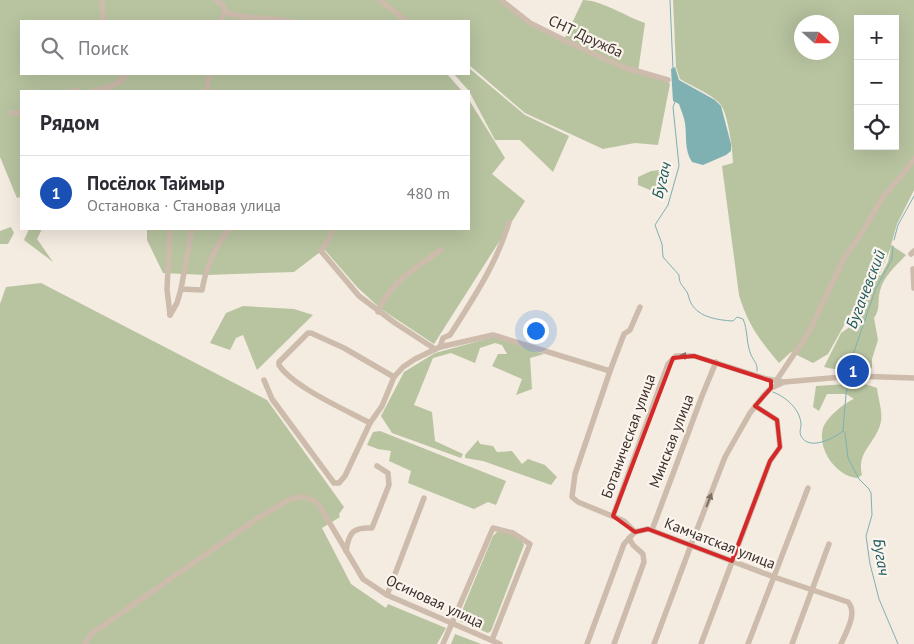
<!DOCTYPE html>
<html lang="ru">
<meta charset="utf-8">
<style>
body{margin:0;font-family:"PT Sans",sans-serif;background:#f2f2f3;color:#2b2b33}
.controls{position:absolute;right:15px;top:15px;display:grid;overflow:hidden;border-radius:0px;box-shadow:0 5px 20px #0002}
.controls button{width:45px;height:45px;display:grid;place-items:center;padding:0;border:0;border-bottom:1px solid #e1e1e2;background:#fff;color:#2b2b33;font:25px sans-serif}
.compass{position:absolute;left:794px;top:15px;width:45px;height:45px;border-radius:50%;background:#fff;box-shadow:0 5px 20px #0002;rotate:111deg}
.you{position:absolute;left:535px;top:330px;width:18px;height:18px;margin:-12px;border:4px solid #fff;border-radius:50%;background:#1a73e8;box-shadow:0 0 0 8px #1a73e833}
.badge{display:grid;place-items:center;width:32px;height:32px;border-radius:50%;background:#1f5a5e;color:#fff;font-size:16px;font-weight:700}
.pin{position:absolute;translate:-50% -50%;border:2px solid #fff;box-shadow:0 1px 5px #0006}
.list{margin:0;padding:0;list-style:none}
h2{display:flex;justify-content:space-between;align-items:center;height:65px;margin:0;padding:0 20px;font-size:21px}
h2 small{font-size:16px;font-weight:400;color:#7c7c81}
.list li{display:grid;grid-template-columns:32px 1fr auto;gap:15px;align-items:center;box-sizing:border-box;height:75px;padding:0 20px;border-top:1px solid #e1e1e2}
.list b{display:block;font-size:19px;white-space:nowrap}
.list p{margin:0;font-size:16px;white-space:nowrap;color:#7c7c81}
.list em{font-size:16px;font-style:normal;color:#7c7c81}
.icon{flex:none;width:28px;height:28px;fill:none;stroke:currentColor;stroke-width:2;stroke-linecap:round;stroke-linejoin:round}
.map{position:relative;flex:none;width:914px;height:644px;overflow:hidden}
.search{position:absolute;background:#fff;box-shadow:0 5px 20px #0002;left:20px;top:20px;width:450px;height:55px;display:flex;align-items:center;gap:12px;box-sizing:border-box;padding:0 18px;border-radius:0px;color:#7c7c81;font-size:19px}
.panel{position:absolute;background:#fff;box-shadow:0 5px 20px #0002;left:20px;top:90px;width:450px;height:140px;border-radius:0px}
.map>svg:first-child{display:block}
.green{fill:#b8c4a0;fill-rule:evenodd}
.water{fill:#7fb0b2}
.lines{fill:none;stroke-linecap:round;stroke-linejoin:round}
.stream{stroke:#7fb0b2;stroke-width:1}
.minor{stroke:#cdbbac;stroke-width:5.5}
.oneway{fill:#7d6f65}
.marked{fill:none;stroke:#d62828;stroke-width:4;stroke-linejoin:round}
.labels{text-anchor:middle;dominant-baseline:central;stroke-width:4.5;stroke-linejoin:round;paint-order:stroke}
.street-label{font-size:15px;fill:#3b302b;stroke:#fbf5ee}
.water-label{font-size:16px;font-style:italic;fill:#1f5a5e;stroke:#fbf5ee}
</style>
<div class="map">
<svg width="914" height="644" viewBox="0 0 914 644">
<rect width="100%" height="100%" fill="#f4ebe1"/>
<g class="green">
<path d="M0 0H499L563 42 583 0C601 0 627 17 645 23L638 72 668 82 670 84 658 145 635 143 603 149 525 113 469 65V21H21V74H447L462 91H21V197L17 198 0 157Z"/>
<path d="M673 0H914V190L897 224 891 245 906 255C897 265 883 276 880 291 877 302 881 308 874 318L878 340 872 359V368C865 371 832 370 824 367L841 333 851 326 856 315V304L828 354 813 363 791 352 779 363C759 339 748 325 739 295L722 166 733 163C733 151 728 115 721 105 714 95 691 86 680 79L676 67ZM858 19H895V146H858ZM802 22H832V52H802ZM891 247 888 262 881 275 872 277 861 296 871 276 880 273Z"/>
<polygon points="469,68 525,115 569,136 553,172 520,140 495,140 469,91 454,74 469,74"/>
<polygon points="469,100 505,158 492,174 525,201 434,344 381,309 358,288 324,249 294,272 206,275 163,273 147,240 147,229 469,229"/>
<polygon points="668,169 661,188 650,190 638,185 638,177 651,171"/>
<polygon points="11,227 14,233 8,244 0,244 0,231"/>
<polygon points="29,229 42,229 37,239 53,262 24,240"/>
<polygon points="41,283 267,400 344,507 339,514 340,517 322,528 351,584 386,608 388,604 446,628 437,644 0,644 0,304 6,287"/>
<polygon points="243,306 294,309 313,315 257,370 243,335 236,338 230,350 210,343 226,313"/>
<polygon points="494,337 544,354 530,358 532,389 516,395 522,379 492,366 498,354 507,354 502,345 495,343 480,348 475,363 451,353 433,358 414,405 432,412 435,441 463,454 461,458 392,433 381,416 404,372 435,353"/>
<path d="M862 383 877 388C878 400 885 416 879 428 872 446 857 453 862 475L857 478C836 476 817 449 823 428 827 417 844 403 854 399L846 394H827L819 411 813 407 816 386Z"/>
<polygon points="380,431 506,481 496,505 488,502 474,509 408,483 411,471 389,461 391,451 378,449 367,445 373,432"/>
<polygon points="478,440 480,444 493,446 497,452 512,451 522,464 528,459 545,465 557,477 551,485 483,461 465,458 465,455"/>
<path d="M497 532C506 532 520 536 524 545L491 631 488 633 459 621V618L493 536Z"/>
<polygon points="455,634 481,644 451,644"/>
</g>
<path class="water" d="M675 67 679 80 715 100 721 106 731 144V151L726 155 703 165 692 162C684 150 687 137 685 123 684 117 681 110 679 104L673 101 671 69Z"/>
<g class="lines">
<g class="stream">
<polyline points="670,0 673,69"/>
<path d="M675 102 673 107 679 166 668 205 655 225 662 244 663 257 679 275C679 284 683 286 687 292 689 296 689 300 691 303 699 318 719 320 733 321L737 317 743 319C748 330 746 343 751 355 754 361 758 364 757 371"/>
<polyline points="894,240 898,225 914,196"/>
<polyline points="848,369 876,288 892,259 893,246"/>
<path d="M773 392C786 397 800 409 801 424 801 429 799 431 801 436 809 451 833 439 843 431L845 433 848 458 859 479 869 489 871 493 872 515 866 536 870 564 879 599 898 644"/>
<polyline points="843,430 846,394 848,384"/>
</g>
<g class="minor">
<polyline points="102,0 103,21"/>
<polyline points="216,0 224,6 225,12"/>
<polyline points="380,0 406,21"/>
<polyline points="501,0 530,23 568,42 623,67 668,80"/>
<polyline points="220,21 225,12 238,16 291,21"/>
<polyline points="71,91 78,91"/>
<path d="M93 91C105 88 119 86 126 74"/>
<polyline points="207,91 209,74"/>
<polyline points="11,113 21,113"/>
<polyline points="332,229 329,239 321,251 359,296 395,323 435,349"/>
<polyline points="911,254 914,251"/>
<polyline points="913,269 914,288"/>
<polyline points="181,289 192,229"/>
<path d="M378 312C388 284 418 266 441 250"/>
<path d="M170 315 177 303 181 289 202 290C206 267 215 247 229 229"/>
<polyline points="170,315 167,289 170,229"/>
<path d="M440 347 443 338 450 335C473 299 497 263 509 222"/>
<polyline points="264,380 272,399 334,483 339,483 345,476 370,423 382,406 394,377 403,367 415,359 440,347 493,335 610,371"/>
<polyline points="776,381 809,332 843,260 863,231 882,198 903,174 914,159"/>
<path d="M370 423C346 410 293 387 279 365V362L308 333H311L344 348 394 377"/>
<polyline points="613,516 668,364 676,356 694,356 767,379 784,382 854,376 914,378"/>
<polyline points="652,530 702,396 716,362"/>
<polyline points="635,532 624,521 578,502 572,497 575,474 610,371 624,334 630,330 640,307"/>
<path d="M346 551C349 532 353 527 372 528L389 485 388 473 377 466"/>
<polyline points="387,595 424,498"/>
<polyline points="85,644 91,634 258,518 292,498 304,497 313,500 319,505 363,579 387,595 500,644"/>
<polyline points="443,644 493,528 513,533 530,544 492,640"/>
<path d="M587 644 624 544 635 532 648 529 774 577 848 602C858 613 846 632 841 644"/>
<polyline points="614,644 644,562 643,554 633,545 629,538"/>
<polyline points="654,644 691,545 725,457 750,413 764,395 771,388 784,382"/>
<polyline points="701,644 770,461 780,447 777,420 755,406"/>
<polyline points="748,644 808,488"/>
<polyline points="792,644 829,544"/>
</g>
</g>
<defs><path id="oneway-solid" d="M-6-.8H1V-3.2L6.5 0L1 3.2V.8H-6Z" transform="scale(1.25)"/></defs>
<g class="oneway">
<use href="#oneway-solid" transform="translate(687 356) rotate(-175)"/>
<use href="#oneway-solid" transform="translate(709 500) rotate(-69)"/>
</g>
<path class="marked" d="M694 356 771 381V388L755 406 777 420 780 447 770 461 732 561 648 529 635 532 613 516 673 358Z"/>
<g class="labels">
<g class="street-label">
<text transform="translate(586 36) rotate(25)">СНТ Дружба</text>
<text transform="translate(628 436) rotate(-70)">Ботаническая улица</text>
<text transform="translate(671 441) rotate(-69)">Минская улица</text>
<text transform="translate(720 543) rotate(21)">Камчатская улица</text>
<text transform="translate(435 601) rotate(25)">Осиновая улица</text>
</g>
<g class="water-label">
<text transform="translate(661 180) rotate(-76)">Бугач</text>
<text transform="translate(865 289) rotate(-69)">Бугачевский</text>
<text transform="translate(882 557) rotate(81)">Бугач</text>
</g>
</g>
</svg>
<div class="controls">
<button>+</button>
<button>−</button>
<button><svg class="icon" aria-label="locate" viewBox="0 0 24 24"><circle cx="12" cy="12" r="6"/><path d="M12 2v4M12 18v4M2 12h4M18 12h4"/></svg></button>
</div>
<svg class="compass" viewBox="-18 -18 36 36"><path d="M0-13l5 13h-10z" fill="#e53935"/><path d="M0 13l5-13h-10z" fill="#7c7c81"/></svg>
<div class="you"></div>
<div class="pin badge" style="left:853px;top:371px;background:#1a4fb4">1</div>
<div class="search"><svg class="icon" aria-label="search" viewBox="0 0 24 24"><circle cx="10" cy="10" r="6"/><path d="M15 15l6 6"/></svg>Поиск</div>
<section class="panel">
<h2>Рядом<small></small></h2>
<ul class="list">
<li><span class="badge" style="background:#1a4fb4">1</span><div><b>Посёлок Таймыр</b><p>Остановка · Становая улица</p></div><em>480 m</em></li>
</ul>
</section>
</div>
